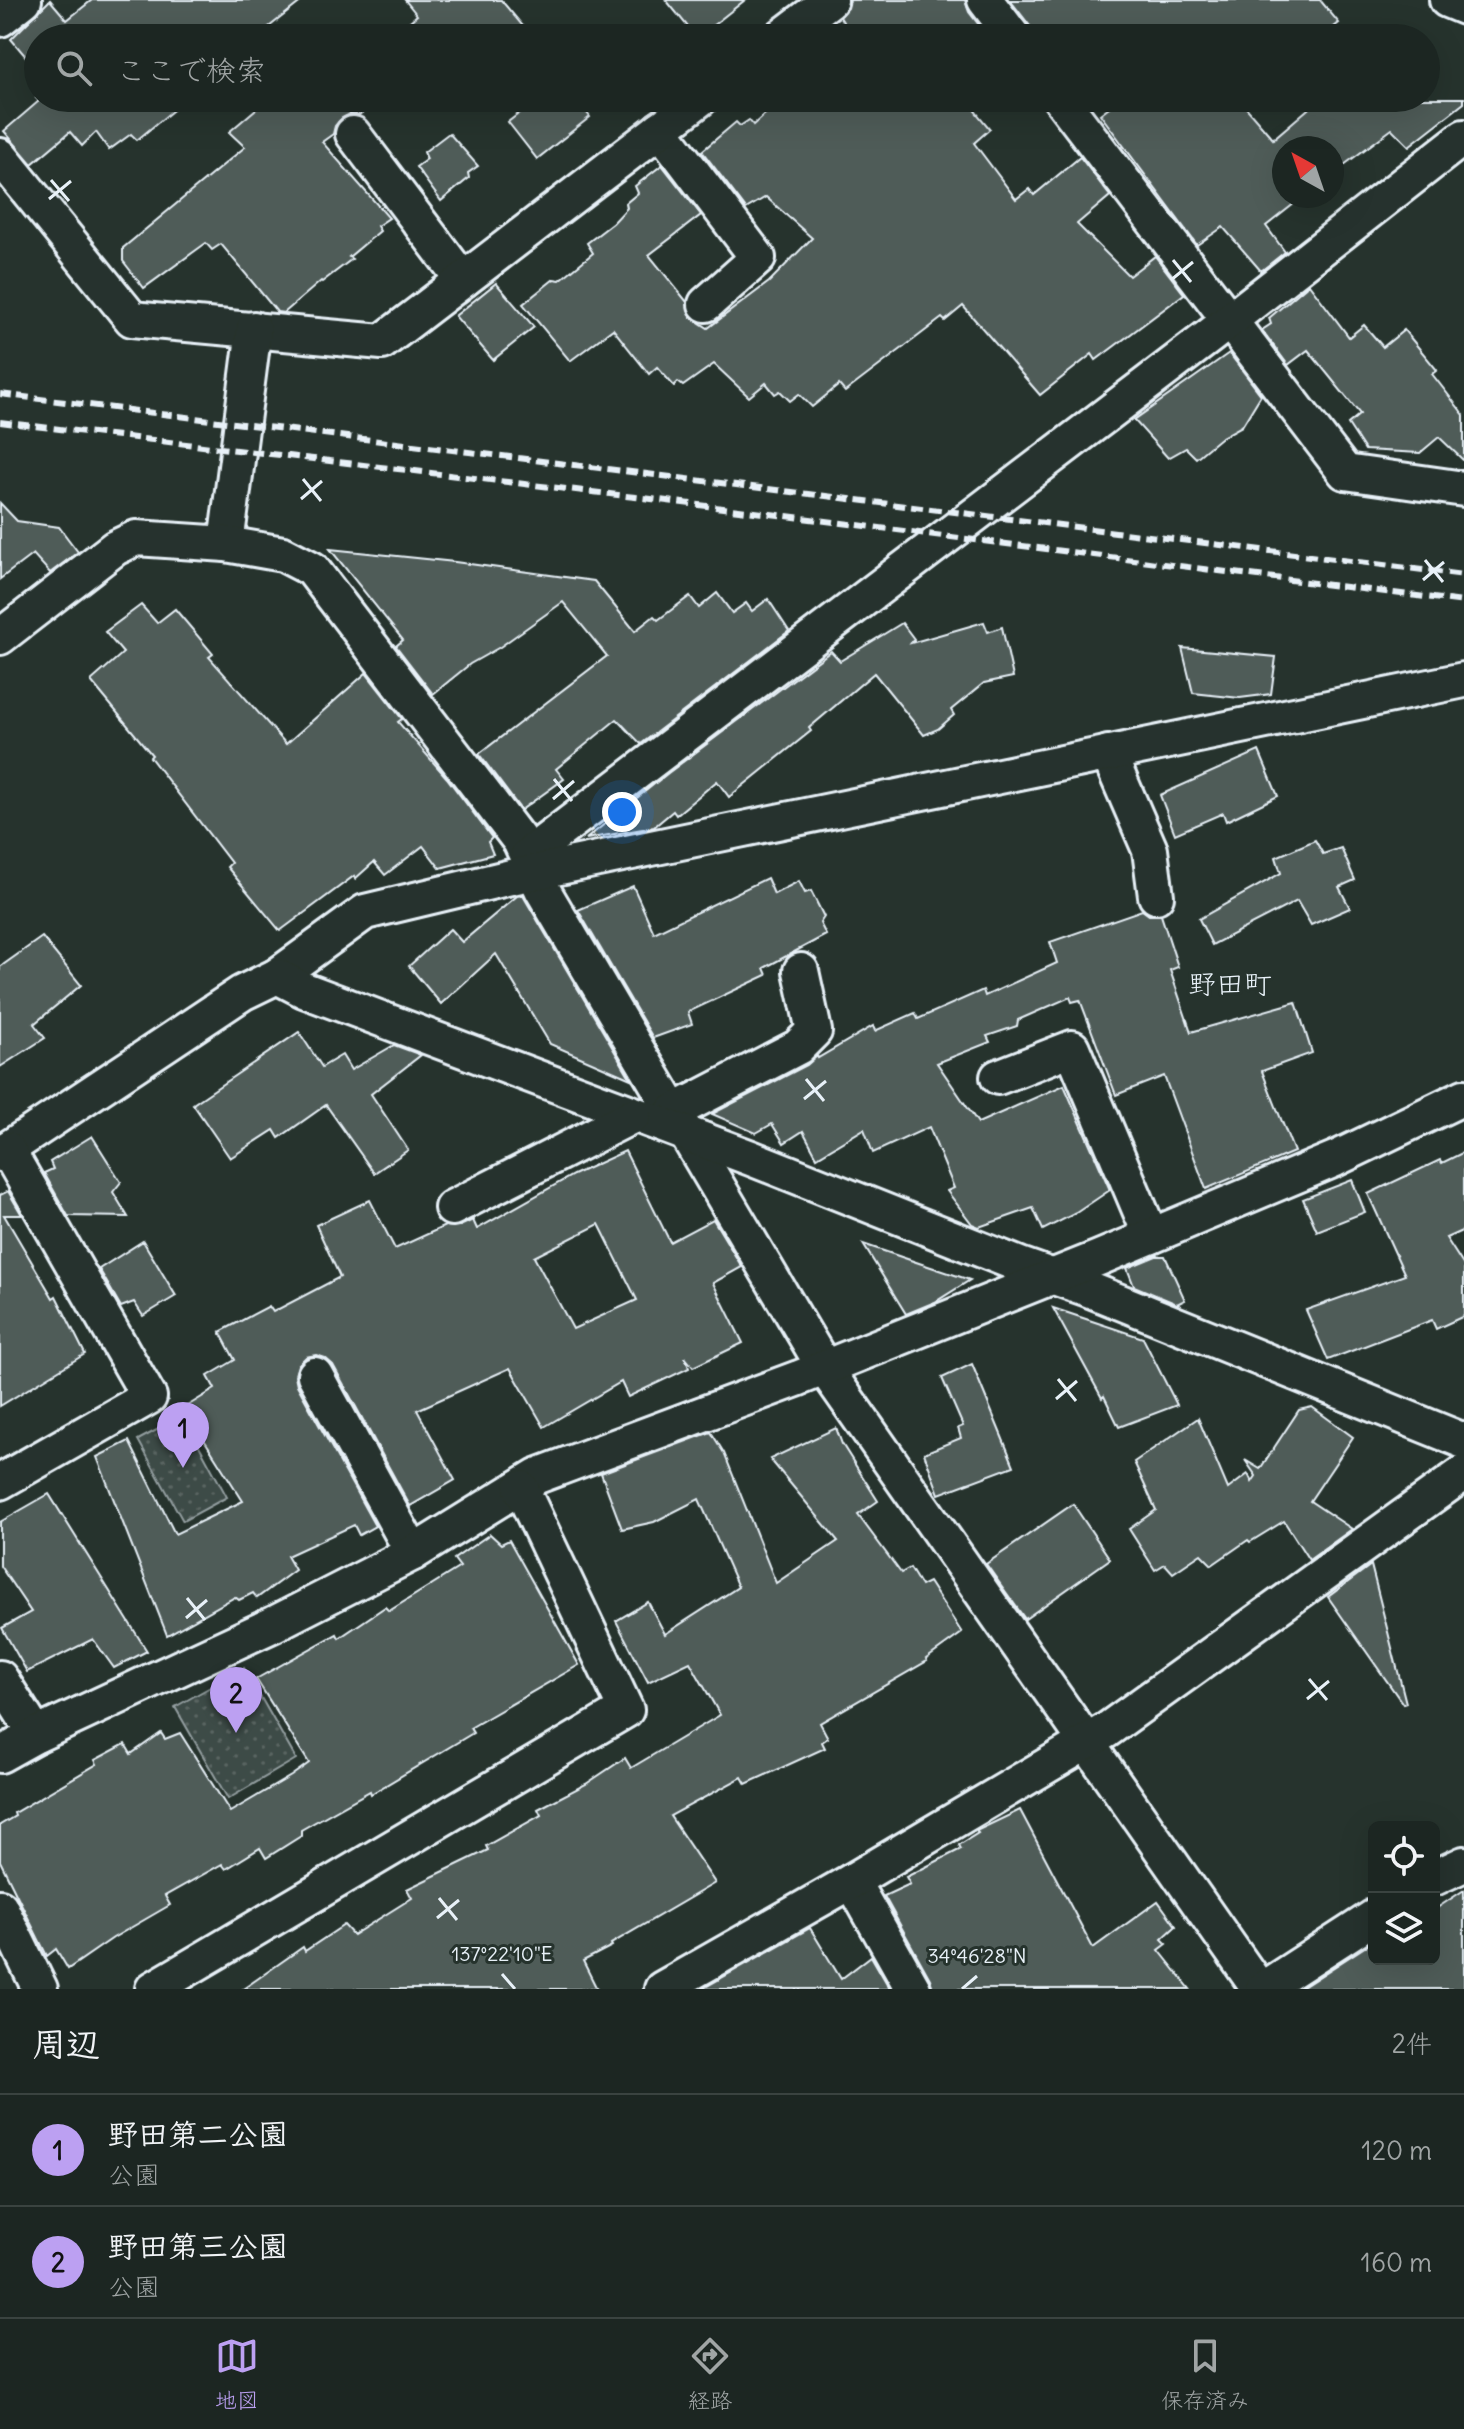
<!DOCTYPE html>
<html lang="ja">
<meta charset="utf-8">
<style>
body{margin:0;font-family:Delius,"Klee One",sans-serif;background:#252e2a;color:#f1f3f6}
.controls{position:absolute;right:24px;bottom:24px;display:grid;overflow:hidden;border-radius:12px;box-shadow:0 8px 32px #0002}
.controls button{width:72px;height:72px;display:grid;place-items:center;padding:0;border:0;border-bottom:2px solid #3a4340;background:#1c2622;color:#f1f3f6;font:40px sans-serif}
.compass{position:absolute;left:1272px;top:136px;width:72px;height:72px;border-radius:50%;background:#1c2622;box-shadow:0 8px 32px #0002;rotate:320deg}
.you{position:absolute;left:622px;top:812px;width:28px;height:28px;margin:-20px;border:6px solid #fff;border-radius:50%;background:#1a73e8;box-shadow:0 0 0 12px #1a73e833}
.badge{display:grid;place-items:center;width:52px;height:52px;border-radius:50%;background:#bca0f2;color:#111;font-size:26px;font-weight:700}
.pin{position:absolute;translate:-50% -66px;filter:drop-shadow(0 2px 4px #0008)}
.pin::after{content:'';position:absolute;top:42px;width:28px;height:24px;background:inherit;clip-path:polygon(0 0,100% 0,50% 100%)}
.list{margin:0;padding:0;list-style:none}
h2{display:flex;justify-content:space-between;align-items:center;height:104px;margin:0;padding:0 32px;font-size:34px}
h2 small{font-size:26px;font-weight:400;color:#a0a5a5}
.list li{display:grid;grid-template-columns:52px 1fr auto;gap:24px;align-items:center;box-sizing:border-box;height:112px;padding:0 32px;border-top:2px solid #3a4340}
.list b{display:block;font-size:30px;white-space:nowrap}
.list p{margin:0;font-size:26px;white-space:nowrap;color:#a0a5a5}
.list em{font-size:26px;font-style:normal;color:#a0a5a5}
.icon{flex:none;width:44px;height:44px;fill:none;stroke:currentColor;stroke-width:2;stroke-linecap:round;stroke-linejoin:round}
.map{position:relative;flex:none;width:1464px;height:1989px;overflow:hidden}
.search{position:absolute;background:#1c2622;box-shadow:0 8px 32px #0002;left:24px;right:24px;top:24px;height:88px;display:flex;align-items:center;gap:20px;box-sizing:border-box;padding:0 28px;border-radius:44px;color:#a0a5a5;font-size:30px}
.sheet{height:328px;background:#1c2622}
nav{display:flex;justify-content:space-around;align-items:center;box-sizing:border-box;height:112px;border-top:2px solid #3a4340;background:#1c2622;font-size:22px;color:#a0a5a5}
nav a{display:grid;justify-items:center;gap:4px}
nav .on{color:#bca0f2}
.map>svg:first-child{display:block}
.grass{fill:url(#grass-dots);stroke:#939ea0;stroke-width:2}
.building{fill:#505c59;stroke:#e8f1f8;stroke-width:2;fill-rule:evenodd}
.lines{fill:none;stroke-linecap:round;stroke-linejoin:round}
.street-casing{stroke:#e8f1f8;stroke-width:40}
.street{stroke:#26332d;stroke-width:34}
.rail{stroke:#e8f1f8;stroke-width:6;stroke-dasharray:12 6;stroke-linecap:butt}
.ticks{fill:none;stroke:#e8f1f8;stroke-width:3}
.labels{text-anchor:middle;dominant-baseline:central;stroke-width:6;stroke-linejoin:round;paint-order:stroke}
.quarter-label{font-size:28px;fill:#e8f1f8;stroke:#26332d}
.ticks-label{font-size:20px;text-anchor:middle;fill:#e8f1f8;stroke:#26332d;stroke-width:6;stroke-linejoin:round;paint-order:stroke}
</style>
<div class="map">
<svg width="1464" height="1989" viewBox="0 0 1464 1989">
<defs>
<pattern id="grass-dots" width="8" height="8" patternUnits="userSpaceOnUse" patternTransform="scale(2)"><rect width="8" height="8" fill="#3e4b47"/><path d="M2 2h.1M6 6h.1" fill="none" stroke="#5a6562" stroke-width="1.8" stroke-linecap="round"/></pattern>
</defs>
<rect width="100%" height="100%" fill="#26332d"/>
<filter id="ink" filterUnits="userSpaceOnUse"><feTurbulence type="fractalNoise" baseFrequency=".0125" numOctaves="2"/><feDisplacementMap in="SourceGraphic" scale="16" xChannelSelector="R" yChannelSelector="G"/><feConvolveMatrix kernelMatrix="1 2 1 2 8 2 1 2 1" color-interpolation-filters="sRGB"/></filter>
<g filter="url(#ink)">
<g class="grass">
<polygon points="183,1416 227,1497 183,1521 138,1440"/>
<polygon points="244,1668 296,1759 228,1799 175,1707"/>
</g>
<g class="building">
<polygon points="50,0 67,20 92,0 303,0 255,38 38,38 38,71 11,39"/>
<polygon points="405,0 501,0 533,38 390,38 417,15"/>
<polygon points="666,0 745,0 697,38"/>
<polygon points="850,0 965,0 969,12 989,38 853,38 840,17 848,8"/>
<polygon points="1010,0 1320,0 1339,23 1320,38 1034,38 1030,26"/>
<polygon points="38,96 38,98 172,98 178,106 137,140 131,134 109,150 96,132 82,146 70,132 32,164 4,131 39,101 36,98"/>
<polygon points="269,98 383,98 359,115 350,114 342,118 335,126 333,134 322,142 389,218 377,226 380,231 349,257 352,259 322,282 321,281 284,313 277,312 221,244 212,250 206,243 144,288 123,261 123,248 245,147 229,132"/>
<polygon points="539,98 576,98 590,117 537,159 508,122"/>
<polygon points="783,98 991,98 975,111 990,129 974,143 1016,199 1029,189 1034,195 1080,157 1110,196 1077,224 1129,276 1155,256 1184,294 1096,360 1092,354 1040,395 963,306 945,321 942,318 845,392 839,385 812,407 799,394 790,401 780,391 775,394 766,383 749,397 714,364 683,386 678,382 674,386 657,367 649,374 613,329 570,361 523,304 554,279 560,280 593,253 587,243 613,223 627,208 626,203 638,193 635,186 662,165 701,215 649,255 687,302 691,317 708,328 769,282 812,238 766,197 746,209 702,151 736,122 740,126 749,120 753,125"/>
<polygon points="1121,98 1238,98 1273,139 1321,98 1464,98 1464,103 1409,146 1392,129 1332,174 1332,148 1284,148 1284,196 1304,196 1266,226 1285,252 1261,271 1223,227 1197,245 1100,114"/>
<polygon points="449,133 478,166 468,173 469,178 441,201 416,167 427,159 424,152"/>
<polygon points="496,283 534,327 493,360 455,316"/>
<polygon points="1309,284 1349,337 1364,325 1383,347 1404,330 1437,370 1432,374 1464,415 1464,461 1439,437 1420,453 1365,450 1348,424 1360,414 1308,350 1288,365 1262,330 1271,324 1269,318"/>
<polygon points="1229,353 1261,395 1242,426 1220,438 1196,458 1186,448 1168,458 1134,420"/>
<polygon points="0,503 17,521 59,527 78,552 50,573 33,554 0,579"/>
<polygon points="330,549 455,562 594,581 635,631 654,616 658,620 690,596 699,608 717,593 732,613 746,603 752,611 768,599 789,631 641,744 617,719 556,769 564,779 521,810 479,754 607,656 563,602 500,647 470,664 433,694 396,646 403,640"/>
<polygon points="141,605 157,623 175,609 213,654 209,657 286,744 366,673 402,719 398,722 447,778 492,838 488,842 493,854 440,868 423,846 385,875 374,862 355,879 354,876 280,931 227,867 231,863 150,757 152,755 91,681 123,653 105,632"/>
<polygon points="984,622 988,632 1002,627 1013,677 984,683 951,710 954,715 938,729 924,735 874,673 809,728 811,731 729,797 717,781 676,815 673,811 654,827 586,839 668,773 831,651 840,661 902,623 914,639 911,643"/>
<polygon points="1182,648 1276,657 1271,694 1240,698 1193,693"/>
<polygon points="1259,751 1278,796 1226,821 1223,813 1175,834 1160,795"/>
<polygon points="1315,840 1323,854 1341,848 1355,880 1339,887 1350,908 1311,925 1297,901 1212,945 1199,919 1281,873 1276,857"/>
<polygon points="767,878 774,894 799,881 805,893 811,891 824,917 820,923 826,935 764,968 767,975 688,1012 692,1024 653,1038 578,910 633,886 654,933"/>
<polygon points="523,895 525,899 631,1079 550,1044 496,954 441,1004 409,966 450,929 462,942 517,896"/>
<polygon points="1142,910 1149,915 1161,915 1178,967 1170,970 1191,1032 1296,1002 1312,1053 1262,1071 1294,1152 1206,1189 1164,1076 1116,1095 1080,1000 1072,1002 1070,997 1018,1020 1017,1026 987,1036 990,1042 937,1063 978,1123 1064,1085 1110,1190 1076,1213 1043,1230 1033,1208 979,1227 972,1224 947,1191 954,1188 929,1127 873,1153 864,1129 817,1157 803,1131 784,1143 772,1124 756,1133 712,1114 807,1065 817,1056 818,1058 873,1026 875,1031 915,1013 918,1019 983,990 985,996 1057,963 1050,942"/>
<polygon points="42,937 81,985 34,1024 45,1038 0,1067 0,967"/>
<polygon points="299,1032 322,1067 342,1055 351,1070 394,1045 421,1055 371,1094 408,1150 374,1173 326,1105 279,1138 274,1130 230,1158 193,1104"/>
<polygon points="92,1136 121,1182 113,1192 128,1217 68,1216 44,1173 53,1169 50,1162"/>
<path d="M625 1151 670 1242 713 1219 742 1267 713 1283 743 1343 693 1367 685 1357 689 1368 628 1397 621 1382 544 1427 510 1368 417 1410 455 1480 410 1506 333 1365 325 1358 316 1355 306 1357 298 1365 295 1375 297 1385 375 1526 359 1535 354 1525 287 1556 295 1570 257 1598 253 1593 239 1600 235 1597 167 1635 97 1457 129 1441 175 1534 243 1501 184 1408 215 1389 208 1376 235 1360 220 1332 269 1306 273 1312 340 1277 316 1225 370 1200 395 1249 445 1226H460L473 1220 477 1229 573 1175ZM599 1224 637 1300 573 1329 534 1257Z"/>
<polygon points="1464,1152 1464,1230 1446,1238 1464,1266 1464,1316 1436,1329 1432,1320 1328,1360 1306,1310 1405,1275 1368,1194 1440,1160 1442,1163"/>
<polygon points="1352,1180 1365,1212 1317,1231 1303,1199"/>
<polygon points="8,1191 22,1215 4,1215 53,1298 56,1296 85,1354 0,1406 0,1195"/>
<polygon points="143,1241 176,1296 143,1316 134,1302 121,1307 99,1269"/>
<polygon points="863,1244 919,1263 970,1280 935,1302 906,1314"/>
<polygon points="1156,1256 1165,1256 1185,1300 1177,1304 1134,1286 1127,1268"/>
<polygon points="1053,1308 1143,1338 1177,1405 1119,1427 1104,1396 1102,1398"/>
<polygon points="972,1364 1014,1466 939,1494 924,1453 961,1438 958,1428 963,1426 942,1378"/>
<polygon points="1312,1407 1353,1437 1310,1501 1352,1529 1309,1560 1284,1521 1250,1542 1248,1540 1212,1565 1201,1554 1173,1573 1165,1564 1155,1570 1129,1529 1156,1510 1134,1462 1198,1418 1228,1489 1248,1474 1252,1482 1256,1476 1245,1460 1260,1469 1299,1410"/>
<polygon points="836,1428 842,1444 878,1501 858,1515 901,1573 910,1568 921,1586 929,1582 962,1633 926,1659 927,1661 820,1723 828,1738 822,1742 825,1748 746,1784 742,1777 670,1816 715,1883 611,1944 612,1946 583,1961 597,1989 243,1989 303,1947 305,1951 344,1925 353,1935 412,1898 407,1889 488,1850 486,1846 541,1815 538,1809 586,1784 625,1758 631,1768 720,1715 690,1662 648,1682 616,1621 648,1602 665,1634 738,1587 699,1499 654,1522 622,1529 601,1473 711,1432 724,1453 776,1583 838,1541 770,1459"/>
<polygon points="49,1494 147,1651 114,1668 93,1639 27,1672 2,1628 31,1612 0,1566 0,1522"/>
<polygon points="1073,1504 1110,1559 1025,1619 986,1564"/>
<polygon points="490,1534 501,1544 509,1540 579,1665 470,1728 473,1733 371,1794 370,1791 301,1830 301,1836 266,1858 260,1848 226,1869 222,1864 165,1896 170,1905 113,1938 68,1969 56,1949 47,1956 0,1861 0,1825 15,1816 14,1813 97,1764 95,1760 125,1744 131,1754 161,1733 165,1739 180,1733 230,1812 291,1776 309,1763 256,1679 337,1634 339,1638 385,1607 389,1611 460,1567 454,1559"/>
<polygon points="1371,1565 1406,1703 1403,1704 1328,1597"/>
<polygon points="1020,1810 1093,1948 1158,1901 1176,1926 1162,1939 1167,1944 1159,1950 1190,1989 933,1989 930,1979 884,1896 910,1884 906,1877 961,1849 959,1845 978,1833 976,1831"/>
<polygon points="1464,1890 1464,1989 1300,1989 1374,1941 1374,1959 1434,1959 1434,1910"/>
<polygon points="810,1928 841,1979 871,1956 890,1989 702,1989"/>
</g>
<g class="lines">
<g class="street-casing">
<g id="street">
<polyline points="985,0 1014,38"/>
<polyline points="1447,0 1464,7"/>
<polyline points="0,19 24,0"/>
<polyline points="780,38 830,0"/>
<polyline points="1060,98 1345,472 1464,489"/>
<polyline points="660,129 758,258 706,304"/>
<polyline points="353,134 463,280"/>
<polyline points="0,156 132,319 382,342 701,98"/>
<polyline points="226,544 254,329"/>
<polyline points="0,637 115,548 136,538 226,544 283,554 312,569 520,841 542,889 824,1367 1259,1989"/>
<polyline points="1108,753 1150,850 1156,896"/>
<polyline points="528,855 1211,335 1464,137"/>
<polyline points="277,976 365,912 511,877 1464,680"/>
<polyline points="998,1077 1072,1048 1151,1236"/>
<polyline points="673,1112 798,1047 814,1031 801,971"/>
<polyline points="0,1154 242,993 277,976 304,990 751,1158 1020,1265 1088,1289 1464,1441"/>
<polyline points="452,1208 634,1115"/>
<polyline points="315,1375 413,1553"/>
<polyline points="0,1482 149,1397 7,1149"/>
<polyline points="0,1678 36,1735"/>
<polyline points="0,1755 36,1735 274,1624 413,1553 537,1476 799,1378 1099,1258 1335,1159 1464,1097"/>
<polyline points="1434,1878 1464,1864"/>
<polyline points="852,1881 913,1989"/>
<polyline points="0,1907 40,1989"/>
<polyline points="153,1989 626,1710 521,1488"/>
<polyline points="662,1989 852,1881 1107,1730 1464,1473"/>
<polyline points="1263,1989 1374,1917"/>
</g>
</g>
<use href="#street" class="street"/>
<g class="rail">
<polyline points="0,394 1464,575"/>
<polyline points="0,422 660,500 1464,602"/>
</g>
</g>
</g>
<path class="ticks" d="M51 180 69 201M49 199 71 181M1173 260 1191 282M1171 280 1193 262M303 479 321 501M301 499 322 481M1425 560 1443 582M1423 580 1444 562M554 779 572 801M553 799 574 781M806 1079 824 1101M804 1099 826 1081M1058 1379 1076 1401M1056 1399 1077 1381M187 1598 205 1620M186 1618 207 1600M1309 1679 1327 1700M1307 1699 1329 1681M439 1898 457 1920M437 1918 459 1900M502 1974 515 1989M962 1989 977 1976"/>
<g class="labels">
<g class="quarter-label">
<text x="1230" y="984">野田町</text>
</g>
</g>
<g class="ticks-label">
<text x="502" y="1961">137°22'10"E</text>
<text x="977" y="1963">34°46'28"N</text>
</g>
</svg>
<div class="controls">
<button><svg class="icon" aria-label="locate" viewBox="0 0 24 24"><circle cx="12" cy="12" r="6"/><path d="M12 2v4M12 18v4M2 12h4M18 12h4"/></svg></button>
<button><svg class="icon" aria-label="layers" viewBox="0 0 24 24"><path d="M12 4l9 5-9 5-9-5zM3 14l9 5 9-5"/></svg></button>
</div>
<svg class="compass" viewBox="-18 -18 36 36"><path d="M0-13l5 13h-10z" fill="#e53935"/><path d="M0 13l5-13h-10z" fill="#a0a5a5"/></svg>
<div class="you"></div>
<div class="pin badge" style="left:183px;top:1468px">1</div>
<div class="pin badge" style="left:236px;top:1733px">2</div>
<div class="search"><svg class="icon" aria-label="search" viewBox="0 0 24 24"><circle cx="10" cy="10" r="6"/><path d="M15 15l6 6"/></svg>ここで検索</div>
</div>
<section class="sheet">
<h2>周辺<small>2件</small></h2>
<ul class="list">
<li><span class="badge">1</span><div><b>野田第二公園</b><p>公園</p></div><em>120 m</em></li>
<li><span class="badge">2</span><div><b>野田第三公園</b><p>公園</p></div><em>160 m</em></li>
</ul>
</section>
<nav>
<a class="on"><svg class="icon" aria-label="map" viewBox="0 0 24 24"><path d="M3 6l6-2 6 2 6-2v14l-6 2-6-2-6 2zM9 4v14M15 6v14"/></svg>地図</a>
<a><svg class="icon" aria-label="directions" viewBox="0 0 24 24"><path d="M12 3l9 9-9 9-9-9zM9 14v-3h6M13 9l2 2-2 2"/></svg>経路</a>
<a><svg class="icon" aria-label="saved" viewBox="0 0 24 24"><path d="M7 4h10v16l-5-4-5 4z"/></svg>保存済み</a>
</nav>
